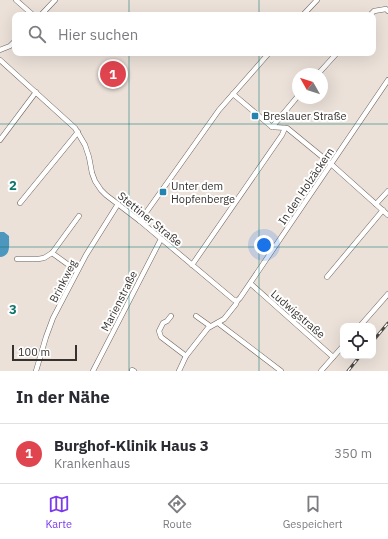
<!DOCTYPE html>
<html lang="de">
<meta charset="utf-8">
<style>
body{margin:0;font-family:"IBM Plex Sans",sans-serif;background:#f7f7f7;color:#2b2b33}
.controls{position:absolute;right:12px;bottom:12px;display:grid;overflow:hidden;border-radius:8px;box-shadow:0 4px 16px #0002}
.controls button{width:36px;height:36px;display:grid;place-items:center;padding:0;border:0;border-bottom:1px solid #e1e1e2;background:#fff;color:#2b2b33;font:20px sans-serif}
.compass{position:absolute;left:292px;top:68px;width:36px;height:36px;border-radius:50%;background:#fff;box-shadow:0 4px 16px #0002;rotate:309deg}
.scale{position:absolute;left:12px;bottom:10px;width:65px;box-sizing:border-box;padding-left:4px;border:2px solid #36322f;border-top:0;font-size:11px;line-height:14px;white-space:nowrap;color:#36322f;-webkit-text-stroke:3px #fff;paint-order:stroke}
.you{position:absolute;left:264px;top:245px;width:14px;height:14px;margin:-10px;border:3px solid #fff;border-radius:50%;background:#1a73e8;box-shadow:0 0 0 6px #1a73e833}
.badge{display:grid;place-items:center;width:26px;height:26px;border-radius:50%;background:#7c3aed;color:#fff;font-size:13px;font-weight:700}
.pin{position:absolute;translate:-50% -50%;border:2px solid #fff;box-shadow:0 1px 4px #0006}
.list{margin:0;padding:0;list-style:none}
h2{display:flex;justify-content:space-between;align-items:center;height:52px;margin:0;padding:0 16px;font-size:17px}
h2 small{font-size:13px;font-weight:400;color:#7c7c81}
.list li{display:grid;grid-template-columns:26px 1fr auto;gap:12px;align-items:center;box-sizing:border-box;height:60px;padding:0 16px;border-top:1px solid #e1e1e2}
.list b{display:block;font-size:15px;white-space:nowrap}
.list p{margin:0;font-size:13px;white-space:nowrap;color:#7c7c81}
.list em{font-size:13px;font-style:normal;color:#7c7c81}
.icon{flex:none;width:22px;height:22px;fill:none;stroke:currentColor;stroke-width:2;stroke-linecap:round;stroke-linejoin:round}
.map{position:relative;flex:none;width:388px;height:371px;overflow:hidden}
.search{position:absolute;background:#fff;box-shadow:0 4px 16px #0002;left:12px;right:12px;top:12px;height:44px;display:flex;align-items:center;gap:10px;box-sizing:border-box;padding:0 14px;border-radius:8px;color:#7c7c81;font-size:15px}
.sheet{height:112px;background:#fff}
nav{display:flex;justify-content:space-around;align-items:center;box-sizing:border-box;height:56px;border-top:1px solid #e1e1e2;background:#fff;font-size:11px;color:#7c7c81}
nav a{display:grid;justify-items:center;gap:2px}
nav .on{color:#7c3aed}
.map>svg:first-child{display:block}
.water{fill:#4d97be}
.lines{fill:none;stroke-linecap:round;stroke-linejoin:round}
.minor-casing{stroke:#6c635c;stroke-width:5.5}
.minor{stroke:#fff;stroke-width:4.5}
.rail-casing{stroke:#4b4743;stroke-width:3}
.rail{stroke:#fff;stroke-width:1.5;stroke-dasharray:4.5;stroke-linecap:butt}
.grid{fill:none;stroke:#0f766e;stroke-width:1;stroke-opacity:0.55}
.poi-dot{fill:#2483af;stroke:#fff;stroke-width:1.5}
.labels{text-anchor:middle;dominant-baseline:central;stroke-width:4;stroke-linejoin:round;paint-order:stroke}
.poi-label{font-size:11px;fill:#36322f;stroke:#fff;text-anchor:start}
.street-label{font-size:11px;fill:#36322f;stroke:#fff}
.grid-label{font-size:13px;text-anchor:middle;font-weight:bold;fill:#0f766e;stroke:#fff;stroke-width:4;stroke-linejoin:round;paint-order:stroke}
</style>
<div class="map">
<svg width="388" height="371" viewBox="0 0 388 371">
<rect width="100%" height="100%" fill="#ebe1d9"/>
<path class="water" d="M0 232H4L9 236C9 246 11 256 0 257Z"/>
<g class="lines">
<g class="minor-casing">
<g id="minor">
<polyline points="16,0 33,15"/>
<polyline points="41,15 55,0"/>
<polyline points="303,15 317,0"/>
<polyline points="370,15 374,11 386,9 388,11"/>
<polyline points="0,50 10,46 15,41"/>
<polyline points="0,60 75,128 85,145 89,157 92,173 95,181 101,190 106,195 140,221 234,300 237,301"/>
<polyline points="318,74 337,53"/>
<polyline points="233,94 272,127 287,128 331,164 388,215"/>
<polyline points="272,127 298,96"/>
<polyline points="0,140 36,92"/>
<polyline points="20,203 78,132"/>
<polyline points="376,204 388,191"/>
<polyline points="140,221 219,110 269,53"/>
<polyline points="52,253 79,216"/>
<polyline points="17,259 38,259 44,258 52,253 77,271"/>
<polyline points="192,265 282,135 285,128"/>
<polyline points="327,277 383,210"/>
<polyline points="251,284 333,357"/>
<polyline points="171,316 167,321 163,323 159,331 161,337 186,356"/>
<polyline points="196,316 210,326"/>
<polyline points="218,323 281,371"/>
<polyline points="360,326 388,294"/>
<polyline points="132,370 134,371"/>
<polyline points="36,371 46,337 53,318 86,255 118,204"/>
<polyline points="93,371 161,239"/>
<polyline points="179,371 186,356 208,328 224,319 236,304 237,301 240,298 388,80"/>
<polyline points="321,371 343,346"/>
</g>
</g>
<use href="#minor" class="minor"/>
<g class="rail-casing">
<g id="rail">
<polyline points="373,341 388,323"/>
<polyline points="348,371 360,356"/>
</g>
</g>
<use href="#rail" class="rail"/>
</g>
<path class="grid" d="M129 0V15M259 0V15M129 53V371M259 53V371M0 124H388M0 247H388"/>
<g class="poi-dot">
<rect x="251" y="112" width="8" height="8" rx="2"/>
<rect x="159" y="188" width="8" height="8" rx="2"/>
</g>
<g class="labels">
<g class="poi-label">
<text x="263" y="116">Breslauer Straße</text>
<text x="171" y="186">Unter dem<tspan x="171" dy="13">Hopfenberge</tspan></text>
</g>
<g class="street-label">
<text transform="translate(306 186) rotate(-56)">In den Holzäckern</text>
<text transform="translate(150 219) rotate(39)">Stettiner Straße</text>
<text transform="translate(63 281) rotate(-63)">Brinkweg</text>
<text transform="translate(119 301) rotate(-63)">Marienstraße</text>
<text transform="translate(298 314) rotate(41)">Ludwigstraße</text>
</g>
</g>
<g class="grid-label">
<text x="13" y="190">2</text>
<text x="13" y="314">3</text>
</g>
</svg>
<div class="controls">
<button><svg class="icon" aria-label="locate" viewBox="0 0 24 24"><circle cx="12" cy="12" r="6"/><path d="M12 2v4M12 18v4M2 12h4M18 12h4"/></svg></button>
</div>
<svg class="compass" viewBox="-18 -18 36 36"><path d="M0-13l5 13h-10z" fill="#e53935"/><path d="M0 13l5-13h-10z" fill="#7c7c81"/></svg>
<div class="scale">100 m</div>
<div class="you"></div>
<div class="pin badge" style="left:113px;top:74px;background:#e0444e">1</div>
<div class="search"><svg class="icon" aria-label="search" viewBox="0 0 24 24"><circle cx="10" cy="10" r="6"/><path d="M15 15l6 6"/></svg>Hier suchen</div>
</div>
<section class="sheet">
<h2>In der Nähe<small></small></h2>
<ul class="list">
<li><span class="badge" style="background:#e0444e">1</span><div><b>Burghof-Klinik Haus 3</b><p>Krankenhaus</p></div><em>350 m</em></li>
</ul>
</section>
<nav>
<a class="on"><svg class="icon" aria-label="map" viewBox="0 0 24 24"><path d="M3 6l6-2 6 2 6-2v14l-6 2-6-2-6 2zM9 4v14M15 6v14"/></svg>Karte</a>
<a><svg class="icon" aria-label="directions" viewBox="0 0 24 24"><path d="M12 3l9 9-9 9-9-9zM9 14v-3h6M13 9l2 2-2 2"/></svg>Route</a>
<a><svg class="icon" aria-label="saved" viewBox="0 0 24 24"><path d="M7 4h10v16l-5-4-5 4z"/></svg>Gespeichert</a>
</nav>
